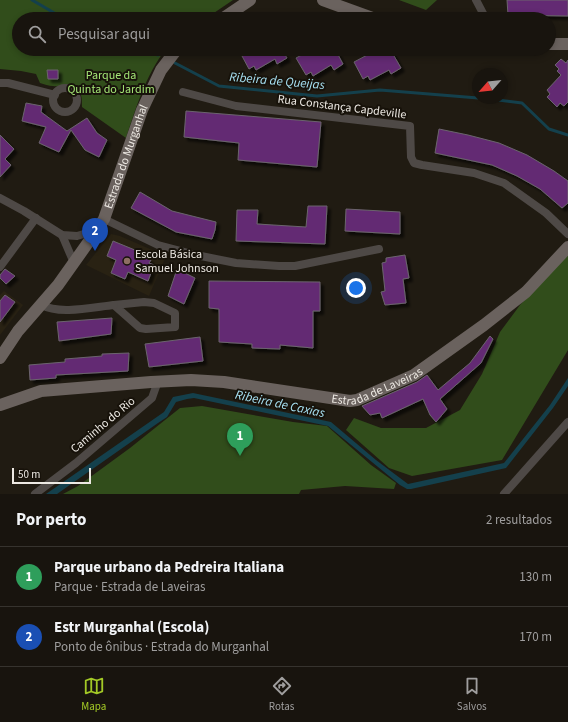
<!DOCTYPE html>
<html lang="pt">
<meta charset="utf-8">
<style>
body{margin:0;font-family:"Source Sans 3",sans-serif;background:#211d17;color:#f1f3f6}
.compass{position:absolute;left:472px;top:68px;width:36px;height:36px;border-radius:50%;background:#18140e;box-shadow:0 2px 6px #0003;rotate:242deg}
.scale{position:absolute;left:12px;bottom:10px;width:79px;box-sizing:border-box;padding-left:4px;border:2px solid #ede9e3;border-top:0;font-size:11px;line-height:14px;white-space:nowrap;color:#ede9e3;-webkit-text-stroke:3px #17120a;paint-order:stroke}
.you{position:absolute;left:356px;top:288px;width:14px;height:14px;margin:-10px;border:3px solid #fff;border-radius:50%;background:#1a73e8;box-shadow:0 0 0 6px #1a73e833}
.badge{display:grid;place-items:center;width:26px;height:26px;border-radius:50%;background:#a3c926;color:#fff;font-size:13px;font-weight:700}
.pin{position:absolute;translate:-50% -33px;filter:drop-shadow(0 1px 2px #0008)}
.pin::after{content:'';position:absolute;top:21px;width:14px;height:12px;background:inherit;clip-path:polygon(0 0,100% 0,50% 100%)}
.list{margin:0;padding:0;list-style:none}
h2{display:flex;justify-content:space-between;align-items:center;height:52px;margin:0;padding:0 16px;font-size:17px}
h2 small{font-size:13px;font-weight:400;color:#9f9e9e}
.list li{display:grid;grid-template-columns:26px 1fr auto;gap:12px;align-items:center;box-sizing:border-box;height:60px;padding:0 16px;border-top:1px solid #36332e}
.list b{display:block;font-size:15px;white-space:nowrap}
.list p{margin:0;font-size:13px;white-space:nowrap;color:#9f9e9e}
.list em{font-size:13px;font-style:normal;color:#9f9e9e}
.icon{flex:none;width:22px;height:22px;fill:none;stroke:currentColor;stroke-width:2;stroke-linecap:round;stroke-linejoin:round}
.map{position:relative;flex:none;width:568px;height:494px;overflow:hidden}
.search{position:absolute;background:#18140e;box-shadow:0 2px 6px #0003;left:12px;right:12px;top:12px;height:44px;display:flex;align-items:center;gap:10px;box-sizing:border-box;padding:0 14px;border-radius:22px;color:#9f9e9e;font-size:15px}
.sheet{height:172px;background:#18140e}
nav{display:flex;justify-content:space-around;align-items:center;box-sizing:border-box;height:56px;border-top:1px solid #36332e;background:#18140e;font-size:11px;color:#9f9e9e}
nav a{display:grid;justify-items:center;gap:2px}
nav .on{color:#a3c926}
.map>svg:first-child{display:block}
.built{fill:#292213}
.green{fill:#314d1b}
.water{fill:#14404c}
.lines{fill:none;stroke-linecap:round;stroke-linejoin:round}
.stream{stroke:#14404c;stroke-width:3}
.building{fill:#642b73;stroke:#6b646d;filter:url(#shadow)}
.street{stroke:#4e4946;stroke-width:8}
.secondary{stroke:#6a625e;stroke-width:12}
.education-dot{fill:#8d6e63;stroke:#17120a;stroke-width:1.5}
.labels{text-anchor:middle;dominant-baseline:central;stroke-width:4;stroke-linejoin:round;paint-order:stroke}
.park-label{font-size:12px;fill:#a4e676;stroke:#17120a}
.street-label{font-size:12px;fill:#ede9e3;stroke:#17120a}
.poi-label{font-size:12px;fill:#ede9e3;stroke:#17120a;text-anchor:start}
.water-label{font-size:13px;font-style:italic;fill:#a7e1f3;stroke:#17120a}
</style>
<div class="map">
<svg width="568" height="494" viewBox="0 0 568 494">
<defs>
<filter id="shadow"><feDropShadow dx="3.5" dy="3.5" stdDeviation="1" flood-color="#0009"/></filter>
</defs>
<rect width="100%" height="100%" fill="#201b12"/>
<g class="built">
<polygon points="111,234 120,236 166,256 149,296 86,265"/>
<polygon points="4,291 23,305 0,335 0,295"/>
</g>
<g class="green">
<path d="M0 0H233L205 19H19V49H166C146 74 136 108 126 138L82 107C82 97 82 86 69 85 64 85 58 87 53 86 49 86 44 84 40 83L36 74 21 71 0 69Z"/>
<polygon points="399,0 437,0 426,10"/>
<polygon points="568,253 568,350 502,460 412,476 389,468 346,430 354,418 381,428 426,428 460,410 482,374 500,332 520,305"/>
<polygon points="202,406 293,422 327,426 371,465 396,483 394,489 345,486 301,490 299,494 63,494 78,486 130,448 180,408"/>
</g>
<polygon class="water" points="568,378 568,386 553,408 506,468 411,489 407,489 400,485 328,426 194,398 187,399 176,402 167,417 158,423 57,494 46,494 164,412 173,397 193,393 331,422 376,460 408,484 504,463 550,405"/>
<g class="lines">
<g class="stream">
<polyline points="32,0 56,14 69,19"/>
<polyline points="143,49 158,55"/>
<polyline points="175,63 219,86 317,96 380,90 478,98"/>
<polyline points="482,98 522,103 549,129 568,135"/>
</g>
</g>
<g class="building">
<polygon points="507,0 568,0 568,16 508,15"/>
<polygon points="242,49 281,49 287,58 277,64 275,59 256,70 254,66 249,69 242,56 245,54"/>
<polygon points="313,49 335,49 343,64 334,70 331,65 313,76 311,72 306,75 296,58"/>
<polygon points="369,49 390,49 401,68 391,74 389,70 370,80 368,76 363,79 354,62 371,53"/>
<polygon points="561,59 566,63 568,60 568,102 564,106 560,103 557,107 547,97 550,94 547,90 561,75 557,71 559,69 555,65"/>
<polygon points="47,70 58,70 58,79 48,79"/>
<polygon points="26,103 42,106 41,112 67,131 87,118 97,133 107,140 99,157 85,150 71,130 59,152 39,143 46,127 22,121"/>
<polygon points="186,111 321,122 317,167 238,160 239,143 184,137"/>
<polygon points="439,129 468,135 499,143 527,155 554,171 568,181 568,203 562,208 540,189 517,176 492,165 435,153"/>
<polygon points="0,135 14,149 5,159 11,165 0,177"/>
<polygon points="140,192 172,211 216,222 215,230 212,239 176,232 131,208"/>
<polygon points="308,206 327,206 325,244 236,241 237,210 258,210 257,224 306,227"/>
<polygon points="346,209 400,212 400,234 345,231"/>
<polygon points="113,241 147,255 146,258 151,260 149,263 154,265 148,281 128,272 125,279 111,273 116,260 107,256"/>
<polygon points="405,255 409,278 403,279 406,303 385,305 381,292 385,291 382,263 386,262 386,258"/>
<polygon points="5,269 15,276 6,284 0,278 0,275"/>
<polygon points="177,269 195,278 184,304 168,296"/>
<polygon points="209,281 320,282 320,311 313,311 313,348 280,345 280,349 252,348 252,344 219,342 219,309 209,308"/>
<polygon points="5,295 15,302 0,322 0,301"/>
<polygon points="112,318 111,334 59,341 57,322"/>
<polygon points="490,336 493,339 481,363 440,399 447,409 436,422 430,415 423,399 382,418 380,413 370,415 362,406 417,382 427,375 438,390 470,363"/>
<polygon points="200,337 203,361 149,367 145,344"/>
<polygon points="129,353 128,371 56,375 56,378 30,380 29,365 65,362 65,359 102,356 102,354"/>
</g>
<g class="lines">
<g class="street">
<polyline points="476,0 486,19"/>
<polyline points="0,83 8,83 55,95"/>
<circle cx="65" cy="100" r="12"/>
<polyline points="183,92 236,106 410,126 411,157 414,163 422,165 474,173 504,183 546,213 568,234"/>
<polyline points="0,198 24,211 62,235 77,236 97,230"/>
<polyline points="104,219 158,245 196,255 236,263 279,266 295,266 379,249"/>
<polyline points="62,235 74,263"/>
<polyline points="0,267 36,218"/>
<polygon points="144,302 154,303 175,313 175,327 146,329 140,328 114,305"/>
<path d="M42 305C59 315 94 307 114 305"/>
<polyline points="35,494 76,463 152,398 158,381"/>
<polyline points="504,494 568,422"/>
</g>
<g class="secondary">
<polyline points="323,0 375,19"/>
<polyline points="222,19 250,0"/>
<polyline points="549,44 568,44"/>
<path id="s1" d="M0 358 18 331 58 285 97 230 104 219 142 110 161 70 177 49"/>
<path id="s2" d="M0 405 41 391 151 382 191 380 224 382 350 401 357 400 414 375 484 325 526 292 568 247"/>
</g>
</g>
<circle class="education-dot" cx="127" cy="261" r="4"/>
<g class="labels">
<g class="park-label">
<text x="111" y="75">Parque da<tspan x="111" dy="14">Quinta do Jardim</tspan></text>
</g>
<g class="street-label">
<text transform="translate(342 107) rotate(7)">Rua Constança Capdeville</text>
<text stroke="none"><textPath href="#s1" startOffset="240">Estrada do Murganhal</textPath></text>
<text stroke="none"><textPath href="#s2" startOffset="384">Estrada de Laveiras</textPath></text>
<text transform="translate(103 425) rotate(-40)">Caminho do Rio</text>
</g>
<g class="poi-label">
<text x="135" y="254">Escola Básica<tspan x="135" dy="14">Samuel Johnson</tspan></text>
</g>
<g class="water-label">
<text transform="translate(277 81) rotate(5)">Ribeira de Queijas</text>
<text transform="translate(280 404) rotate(12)">Ribeira de Caxias</text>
</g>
</g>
</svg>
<svg class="compass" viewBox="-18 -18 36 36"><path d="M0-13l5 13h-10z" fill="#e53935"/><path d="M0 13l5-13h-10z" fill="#9f9e9e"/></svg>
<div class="scale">50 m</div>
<div class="you"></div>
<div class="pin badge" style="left:240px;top:456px;background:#2e9e5b">1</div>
<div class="pin badge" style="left:95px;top:251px;background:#1a4fb4">2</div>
<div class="search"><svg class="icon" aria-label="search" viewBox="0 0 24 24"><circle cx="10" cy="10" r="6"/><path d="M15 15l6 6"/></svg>Pesquisar aqui</div>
</div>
<section class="sheet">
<h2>Por perto<small>2 resultados</small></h2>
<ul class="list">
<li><span class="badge" style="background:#2e9e5b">1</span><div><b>Parque urbano da Pedreira Italiana</b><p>Parque · Estrada de Laveiras</p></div><em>130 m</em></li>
<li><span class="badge" style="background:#1a4fb4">2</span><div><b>Estr Murganhal (Escola)</b><p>Ponto de ônibus · Estrada do Murganhal</p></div><em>170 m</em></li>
</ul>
</section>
<nav>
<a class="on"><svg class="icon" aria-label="map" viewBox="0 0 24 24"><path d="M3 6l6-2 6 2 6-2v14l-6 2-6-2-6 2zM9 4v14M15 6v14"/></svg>Mapa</a>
<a><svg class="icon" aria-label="directions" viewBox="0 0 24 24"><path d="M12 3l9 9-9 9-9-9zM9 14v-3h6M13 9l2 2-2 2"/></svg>Rotas</a>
<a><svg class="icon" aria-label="saved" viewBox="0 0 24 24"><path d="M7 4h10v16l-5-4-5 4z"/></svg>Salvos</a>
</nav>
